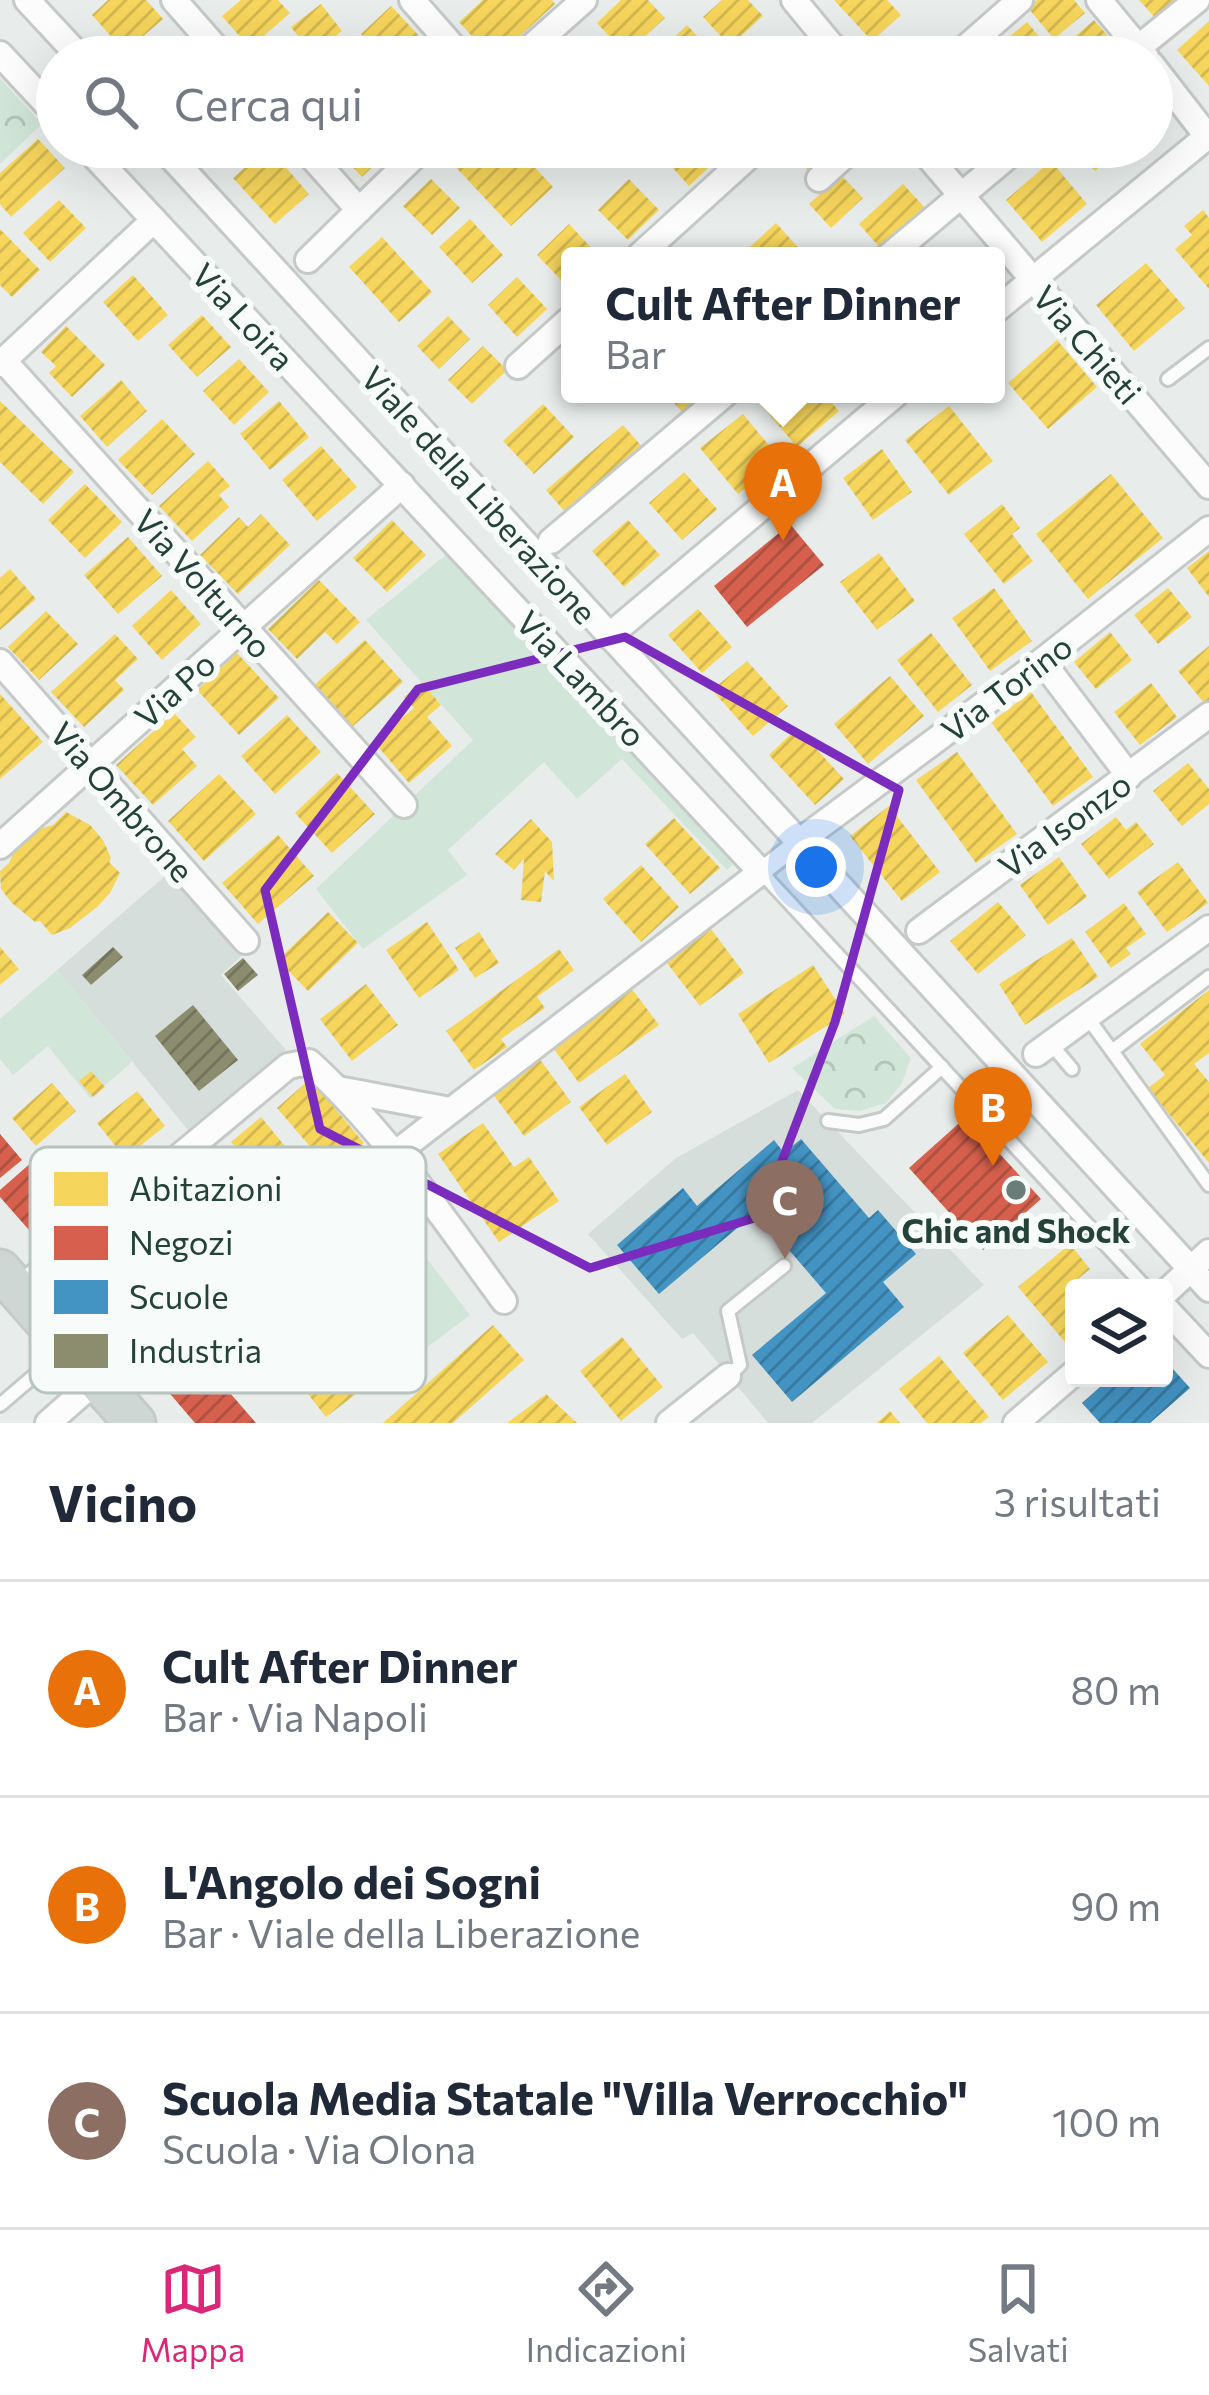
<!DOCTYPE html>
<html lang="it">
<meta charset="utf-8">
<style>
body{margin:0;font-family:Commissioner,sans-serif;background:#f6f6f7;color:#1f2937}
.controls{position:absolute;right:36px;bottom:36px;display:grid;overflow:hidden;border-radius:12px;box-shadow:0 12px 48px #0002}
.controls button{width:108px;height:108px;display:grid;place-items:center;padding:0;border:0;border-bottom:3px solid #e0e1e3;background:#fff;color:#1f2937;font:60px sans-serif}
.you{position:absolute;left:816px;top:867px;width:42px;height:42px;margin:-30px;border:9px solid #fff;border-radius:50%;background:#1a73e8;box-shadow:0 0 0 18px #1a73e833}
.badge{display:grid;place-items:center;width:78px;height:78px;border-radius:50%;background:#db2777;color:#fff;font-size:39px;font-weight:700}
.pin{position:absolute;translate:-50% -99px;filter:drop-shadow(0 3px 6px #0008)}
.pin::after{content:'';position:absolute;top:63px;width:42px;height:36px;background:inherit;clip-path:polygon(0 0,100% 0,50% 100%)}
.popup{position:absolute;left:561px;top:247px;width:444px;height:156px;box-sizing:border-box;display:grid;place-content:center;border-radius:12px;background:#fff;filter:drop-shadow(0 3px 9px #0005);font-size:39px;white-space:nowrap;color:#747a83}
.popup b{font-size:45px;color:#1f2937}
.popup::after{content:'';position:absolute;left:50%;top:100%;margin-left:-24px;border:24px solid transparent;border-top-color:#fff}
.list{margin:0;padding:0;list-style:none}
h2{display:flex;justify-content:space-between;align-items:center;height:156px;margin:0;padding:0 48px;font-size:51px}
h2 small{font-size:39px;font-weight:400;color:#747a83}
.list li{display:grid;grid-template-columns:78px 1fr auto;gap:36px;align-items:center;box-sizing:border-box;height:216px;padding:0 48px;border-top:3px solid #e0e1e3}
.list b{display:block;font-size:45px;white-space:nowrap}
.list p{margin:0;font-size:39px;white-space:nowrap;color:#747a83}
.list em{font-size:39px;font-style:normal;color:#747a83}
.icon{flex:none;width:66px;height:66px;fill:none;stroke:currentColor;stroke-width:2;stroke-linecap:round;stroke-linejoin:round}
.map{position:relative;flex:none;width:1209px;height:1423px;overflow:hidden}
.search{position:absolute;background:#fff;box-shadow:0 12px 48px #0002;left:36px;right:36px;top:36px;height:132px;display:flex;align-items:center;gap:30px;box-sizing:border-box;padding:0 42px;border-radius:66px;color:#747a83;font-size:45px}
.sheet{height:804px;background:#fff}
nav{display:flex;justify-content:space-around;align-items:center;box-sizing:border-box;height:168px;border-top:3px solid #e0e1e3;background:#fff;font-size:33px;color:#747a83}
nav a{display:grid;justify-items:center;gap:6px}
nav .on{color:#db2777}
.map>svg:first-child{display:block}
.built{fill:#d6dedb}
.grass{fill:#d1e6d8}
.forest{fill:url(#forest-crowns)}
.homes{fill:url(#homes-hatch)}
.shops{fill:url(#shops-hatch)}
.schools{fill:url(#schools-hatch)}
.industry{fill:url(#industry-hatch)}
.lines{fill:none;stroke-linecap:round;stroke-linejoin:round}
.service-casing{stroke:#c5cac8;stroke-width:18}
.pedestrian-casing{stroke:#c5cac8;stroke-width:24}
.minor-casing{stroke:#c5cac8;stroke-width:30}
.primary-casing{stroke:#c3ccc9;stroke-width:45}
.service{stroke:#fcfcfc;stroke-width:12}
.pedestrian{stroke:#fcfcfc;stroke-width:18}
.minor{stroke:#fcfcfc;stroke-width:24}
.primary{stroke:#cfd7d5;stroke-width:39}
.marked{fill:none;stroke:#7b2cbf;stroke-width:9;stroke-linejoin:round}
.poi-dot{fill:#697e78;stroke:#f7fbf9;stroke-width:4.5}
.labels{text-anchor:middle;dominant-baseline:central;stroke-width:12;stroke-linejoin:round;paint-order:stroke}
.street-label{font-size:33px;fill:#24423a;stroke:#f7fbf9}
.poi-label{font-size:33px;font-weight:bold;fill:#24423a;stroke:#f7fbf9}
.key{fill:#f7fbf9;stroke:#b8c4c0;stroke-width:3}
.key-label{font-size:33px;fill:#24423a}
</style>
<div class="map">
<svg width="1209" height="1423" viewBox="0 0 1209 1423">
<defs>
<pattern id="forest-crowns" width="20" height="18" patternUnits="userSpaceOnUse" patternTransform="scale(3)"><rect width="20" height="18" fill="#d1e6d8"/><path d="M2 6a3 3 0 1 1 6 0M12 15a3 3 0 1 1 6 0" fill="none" stroke="#b3c6ba"/></pattern>
<pattern id="homes-hatch" width="6" height="6" patternUnits="userSpaceOnUse" patternTransform="scale(3)"><rect width="6" height="6" fill="#f6d55c"/><path d="M-1 1l2-2M0 6l6-6M5 7l2-2" fill="none" stroke="#d3b851"/></pattern>
<pattern id="shops-hatch" width="6" height="6" patternUnits="userSpaceOnUse" patternTransform="scale(3)"><rect width="6" height="6" fill="#d6604d"/><path d="M-1 1l2-2M0 6l6-6M5 7l2-2" fill="none" stroke="#ad5141"/></pattern>
<pattern id="schools-hatch" width="6" height="6" patternUnits="userSpaceOnUse" patternTransform="scale(3)"><rect width="6" height="6" fill="#4393c3"/><path d="M-1 1l2-2M0 6l6-6M5 7l2-2" fill="none" stroke="#387a9f"/></pattern>
<pattern id="industry-hatch" width="6" height="6" patternUnits="userSpaceOnUse" patternTransform="scale(3)"><rect width="6" height="6" fill="#8c8c6e"/><path d="M-1 1l2-2M0 6l6-6M5 7l2-2" fill="none" stroke="#72745b"/></pattern>
</defs>
<rect width="100%" height="100%" fill="#e8edeb"/>
<g class="built">
<polygon points="173,869 246,952 221,975 286,1050 188,1130 57,970"/>
<polygon points="798,1090 984,1285 812,1423 768,1423 693,1333 682,1339 588,1234 676,1158"/>
</g>
<g class="grass">
<polygon points="454,548 740,858 727,870 622,759 577,799 544,762 448,850 467,875 363,949 316,889 473,740 366,620"/>
<polygon points="57,970 132,1062 90,1098 48,1046 13,1075 0,1059 0,1019"/>
<polygon points="424,1255 470,1315 404,1365 365,1313 424,1268 419,1259"/>
</g>
<g class="forest">
<polygon points="0,78 42,124 0,164"/>
<polygon points="874,1016 911,1058 902,1083 886,1103 860,1111 835,1109 792,1068"/>
</g>
<g class="homes">
<polygon points="108,0 146,0 163,19 125,52 92,15"/>
<polygon points="241,0 278,0 290,13 250,48 222,16"/>
<polygon points="483,0 552,0 555,4 497,57 491,57 459,22"/>
<polygon points="621,0 648,0 665,18 626,54 597,23"/>
<polygon points="722,0 748,0 763,16 730,46 703,17"/>
<polygon points="834,0 887,0 901,15 872,41"/>
<polygon points="1037,0 1074,0 1085,13 1054,39 1028,8"/>
<polygon points="1139,0 1180,0 1157,20"/>
<polygon points="321,4 342,31 312,54 291,27"/>
<polygon points="391,6 425,42 409,57 382,57 361,34"/>
<polygon points="1094,20 1120,50 1111,57 1052,57"/>
<polygon points="1209,21 1209,86 1177,50"/>
<polygon points="1027,22 1047,46 1034,57 1006,57 997,47"/>
<polygon points="687,25 715,55 713,57 653,57"/>
<polygon points="792,41 807,57 774,57"/>
<polygon points="177,42 190,57 160,57"/>
<polygon points="1152,116 1164,129 1152,139"/>
<polygon points="38,139 65,168 11,217 0,204 0,173"/>
<polygon points="268,147 309,194 275,224 233,178"/>
<polygon points="333,147 393,147 362,177"/>
<polygon points="466,147 516,147 553,187 511,226 450,161"/>
<polygon points="573,147 598,147 584,159"/>
<polygon points="672,147 714,147 722,155 689,186 662,156"/>
<polygon points="813,147 838,147 810,173 799,160"/>
<polygon points="958,147 1007,147 979,171"/>
<polygon points="1073,147 1144,147 1123,165 1114,154 1095,171"/>
<polygon points="1051,161 1087,204 1042,242 1006,200"/>
<polygon points="841,175 863,198 831,228 809,204"/>
<polygon points="431,179 460,208 432,235 403,206"/>
<polygon points="629,179 659,210 628,240 598,210"/>
<polygon points="903,184 927,210 882,250 859,224"/>
<polygon points="59,200 86,228 50,262 23,233"/>
<polygon points="1203,210 1209,218 1209,289 1175,249 1192,235 1184,226"/>
<polygon points="470,219 503,255 472,283 439,247"/>
<polygon points="776,223 803,253 800,256 740,256"/>
<polygon points="569,224 599,256 570,256 570,289 537,255"/>
<polygon points="0,229 40,270 12,297 0,285"/>
<polygon points="382,237 432,292 399,322 349,267"/>
<polygon points="1146,263 1185,308 1134,351 1096,305"/>
<polygon points="133,275 168,315 138,341 103,302"/>
<polygon points="517,277 547,309 517,337 488,305"/>
<polygon points="202,315 231,347 197,377 168,345"/>
<polygon points="448,316 470,339 439,369 417,346"/>
<polygon points="66,326 105,365 72,397 49,373 56,366 41,352"/>
<polygon points="1057,340 1097,387 1048,429 1008,383"/>
<polygon points="483,346 507,370 472,404 448,380"/>
<polygon points="239,359 269,392 234,425 203,391"/>
<polygon points="121,380 147,411 107,447 80,416"/>
<polygon points="666,394 704,394 683,413"/>
<polygon points="762,394 824,394 839,411 797,447 756,399"/>
<polygon points="0,401 74,472 43,504 0,462"/>
<polygon points="279,401 309,437 270,470 240,434"/>
<polygon points="543,404 574,437 534,474 503,441"/>
<polygon points="949,406 993,461 949,495 905,440"/>
<polygon points="743,414 781,460 738,494 700,448"/>
<polygon points="162,419 195,454 152,495 118,460"/>
<polygon points="623,425 644,449 567,514 546,490"/>
<polygon points="321,446 357,487 317,521 282,480"/>
<polygon points="882,449 912,492 873,520 843,478"/>
<polygon points="208,461 230,486 219,495 229,507 192,541 159,506"/>
<polygon points="684,472 717,509 682,540 649,503"/>
<polygon points="1111,474 1163,538 1088,599 1036,534"/>
<polygon points="85,484 122,522 85,558 48,520"/>
<polygon points="1002,504 1020,528 1012,534 1033,561 1004,584 964,534"/>
<polygon points="261,514 290,545 238,594 200,555 239,517 248,527"/>
<polygon points="392,520 426,555 387,592 353,558"/>
<polygon points="628,520 660,555 624,587 592,551"/>
<polygon points="128,537 162,576 118,614 84,575"/>
<polygon points="1209,551 1209,597 1187,568"/>
<polygon points="879,553 915,601 877,630 840,582"/>
<polygon points="10,569 36,599 0,630 0,578"/>
<polygon points="319,580 360,622 337,644 325,632 297,659 268,629"/>
<polygon points="994,588 1032,641 990,671 952,618"/>
<polygon points="1168,588 1192,617 1158,644 1134,615"/>
<polygon points="171,590 201,624 162,660 132,626"/>
<polygon points="698,609 732,647 702,673 668,635"/>
<polygon points="46,611 78,644 39,680 8,647"/>
<polygon points="1110,632 1132,660 1096,689 1074,662"/>
<polygon points="931,633 972,685 938,712 897,660"/>
<polygon points="115,634 138,659 115,680 124,690 84,727 51,692"/>
<polygon points="365,640 403,682 352,727 314,685"/>
<polygon points="1209,646 1209,701 1205,704 1178,671"/>
<polygon points="237,653 279,698 239,735 197,690"/>
<polygon points="747,661 788,706 753,736 712,690"/>
<polygon points="890,676 924,716 868,764 834,724"/>
<polygon points="422,682 441,705 427,717 452,746 409,783 374,742 414,708 404,697"/>
<polygon points="1151,683 1177,717 1140,745 1114,712"/>
<polygon points="1031,692 1093,777 1053,806 991,722"/>
<polygon points="0,694 43,742 0,779"/>
<polygon points="174,713 196,737 182,749 197,766 153,805 116,765"/>
<polygon points="287,715 321,752 275,794 241,756"/>
<polygon points="797,728 844,779 815,805 769,755"/>
<polygon points="957,752 1017,834 976,863 916,780"/>
<polygon points="1188,763 1209,789 1209,804 1182,826 1153,791"/>
<polygon points="337,773 375,814 332,853 295,813"/>
<polygon points="219,774 256,814 204,861 168,821"/>
<polygon points="889,806 940,872 902,901 850,836"/>
<polygon points="66,812 90,825 103,840 111,858 109,862 120,873 110,893 97,907 70,928 52,935 40,921 35,922 12,903 1,889 0,871 9,863 17,844 32,831 53,825"/>
<polygon points="1116,817 1126,830 1136,822 1154,844 1109,879 1081,844"/>
<polygon points="674,818 720,868 690,894 645,844"/>
<polygon points="531,819 552,842 554,881 545,871 541,902 521,900 524,859 514,870 495,854"/>
<polygon points="278,835 314,876 258,924 222,883"/>
<polygon points="1059,857 1087,897 1048,925 1020,885"/>
<polygon points="1178,862 1208,903 1167,932 1137,892"/>
<polygon points="641,865 679,907 641,942 603,899"/>
<polygon points="998,902 1026,935 978,974 950,941"/>
<polygon points="1124,903 1146,934 1126,948 1131,954 1111,968 1085,932"/>
<polygon points="328,912 358,943 308,991 278,960"/>
<polygon points="427,922 459,970 419,998 386,950"/>
<polygon points="711,929 744,973 700,1006 667,963"/>
<polygon points="479,932 499,963 475,978 455,948"/>
<polygon points="1072,938 1098,977 1025,1025 999,984"/>
<polygon points="0,947 19,969 0,985"/>
<polygon points="559,949 574,970 537,997 545,1008 501,1039 507,1047 474,1070 446,1031"/>
<polygon points="813,965 845,1014 769,1063 738,1014"/>
<polygon points="366,984 398,1025 352,1061 320,1019"/>
<polygon points="632,989 659,1025 579,1083 553,1048"/>
<polygon points="1209,990 1209,1053 1194,1064 1209,1082 1209,1163 1148,1088 1165,1075 1140,1044"/>
<polygon points="539,1058 571,1102 524,1136 492,1093"/>
<polygon points="91,1071 105,1087 93,1097 79,1081"/>
<polygon points="625,1074 652,1112 607,1145 579,1107"/>
<polygon points="310,1079 364,1143 331,1171 277,1108"/>
<polygon points="52,1083 76,1111 36,1146 12,1118"/>
<polygon points="137,1091 165,1126 125,1158 97,1123"/>
<polygon points="261,1117 317,1185 286,1210 231,1142"/>
<polygon points="483,1123 514,1167 529,1157 559,1201 499,1242 438,1154"/>
<polygon points="217,1156 253,1201 215,1232 179,1186"/>
<polygon points="391,1183 419,1218 303,1307 365,1387 326,1417 236,1302"/>
<polygon points="166,1196 201,1236 173,1260 138,1220"/>
<polygon points="1070,1244 1090,1269 1072,1284 1074,1287 1074,1334 1065,1342 1018,1287"/>
<polygon points="69,1270 95,1300 79,1314 53,1284"/>
<polygon points="1008,1315 1048,1362 1003,1400 963,1353"/>
<polygon points="493,1325 524,1360 453,1423 383,1423"/>
<polygon points="622,1337 663,1387 621,1421 580,1371"/>
<polygon points="939,1356 989,1417 981,1423 927,1423 899,1389"/>
<polygon points="546,1394 577,1423 507,1423"/>
<polygon points="890,1411 900,1423 877,1423"/>
</g>
<g class="shops">
<polygon points="790,524 824,565 747,627 714,586"/>
<polygon points="966,1117 1041,1199 983,1250 909,1168"/>
<polygon points="0,1134 22,1160 0,1178"/>
<polygon points="41,1154 74,1191 29,1230 0,1197 0,1190"/>
<polygon points="122,1224 180,1289 126,1336 69,1270"/>
<polygon points="184,1340 256,1423 195,1423 149,1369"/>
</g>
<g class="schools">
<polygon points="801,1139 869,1218 878,1210 916,1254 883,1282 904,1307 792,1402 752,1355 826,1293 783,1243 801,1228 774,1197 659,1294 617,1245 683,1188 697,1206 774,1140 784,1153"/>
<polygon points="1164,1359 1190,1388 1150,1423 1100,1423 1082,1403 1110,1378 1164,1378"/>
</g>
<g class="industry">
<polygon points="113,947 123,957 91,985 82,975"/>
<polygon points="243,958 258,975 238,991 224,974"/>
<polygon points="193,1005 238,1060 199,1091 155,1036"/>
</g>
<g class="lines">
<g class="service-casing">
<g id="service">
<polyline points="1168,379 1209,348"/>
<polyline points="761,872 1146,1288"/>
<polyline points="1209,977 1112,1051 1209,1185"/>
<polyline points="1087,1017 1112,1051"/>
<polyline points="1051,1044 1072,1069"/>
<polyline points="828,1121 859,1125 884,1119 942,1067"/>
<polyline points="729,1376 740,1365 728,1311 784,1266"/>
<polyline points="0,1405 63,1351"/>
</g>
</g>
<g class="pedestrian-casing">
<polyline id="pedestrian" points="761,872 800,841"/>
</g>
<g class="minor-casing">
<g id="minor">
<polyline points="27,0 80,57"/>
<polyline points="174,0 224,57"/>
<polyline points="412,0 462,57"/>
<polyline points="794,0 841,57"/>
<polyline points="1099,0 1146,57"/>
<polyline points="0,54 57,115"/>
<polyline points="520,57 584,0"/>
<polyline points="955,57 1020,0"/>
<polyline points="1127,57 1197,0"/>
<polyline points="1152,65 1207,136"/>
<polyline points="86,147 761,872 396,1153"/>
<polyline points="162,147 1209,1289"/>
<polyline points="303,147 359,210 424,147"/>
<polyline points="920,147 1209,486"/>
<polyline points="819,179 854,147"/>
<polyline points="639,256 759,147"/>
<polyline points="889,256 1019,147"/>
<polyline points="308,260 359,210"/>
<polyline points="996,310 1209,135"/>
<polyline points="4,361 404,805"/>
<polyline points="0,364 154,220"/>
<polyline points="518,366 570,319"/>
<polyline points="551,541 725,394"/>
<polyline points="609,636 896,394"/>
<polyline points="1042,661 1129,776"/>
<polyline points="0,662 246,941"/>
<polyline points="800,841 1042,661 1209,529"/>
<polyline points="0,846 402,485"/>
<polyline points="919,931 1209,715"/>
<polyline points="1036,1054 1209,928"/>
<polyline points="338,1089 450,1110"/>
<path d="M18 1291 288 1066 309 1062C386 1132 443 1218 504 1301"/>
<polyline points="1164,1294 1209,1252"/>
<polyline points="1164,1307 1209,1355"/>
<polyline points="48,1423 97,1380"/>
<polyline points="669,1423 728,1376"/>
<polyline points="1016,1423 1074,1373"/>
</g>
</g>
<g class="primary-casing">
<polyline id="primary" points="0,1270 135,1423"/>
</g>
<use href="#service" class="service"/>
<use href="#pedestrian" class="pedestrian"/>
<use href="#minor" class="minor"/>
<use href="#primary" class="primary"/>
</g>
<path class="marked" d="M625 637 899 790 835 1022 761 1216 590 1268 320 1129 265 890 418 689Z"/>
<circle class="poi-dot" cx="1016" cy="1190" r="12"/>
<g class="labels">
<g class="street-label">
<text transform="translate(244 316) rotate(47)">Via Loira</text>
<text transform="translate(1088 344) rotate(49)">Via Chieti</text>
<text transform="translate(480 494) rotate(48)">Viale della Liberazione</text>
<text transform="translate(204 583) rotate(48)">Via Volturno</text>
<text transform="translate(582 678) rotate(47)">Via Lambro</text>
<text transform="translate(1006 687) rotate(-37)">Via Torino</text>
<text transform="translate(174 689) rotate(-42)">Via Po</text>
<text transform="translate(123 801) rotate(49)">Via Ombrone</text>
<text transform="translate(1064 824) rotate(-36)">Via Isonzo</text>
</g>
<g class="poi-label">
<text x="1016" y="1229">Chic and Shock</text>
</g>
</g>
<rect x="30" y="1147" width="396" height="246" rx="18" class="key"/>
<rect x="54" y="1172" width="54" height="34" fill="#f6d55c"/>
<rect x="54" y="1226" width="54" height="34" fill="#d6604d"/>
<rect x="54" y="1280" width="54" height="34" fill="#4393c3"/>
<rect x="54" y="1334" width="54" height="34" fill="#8c8c6e"/>
<g class="key-label">
<text x="129" y="1201">Abitazioni</text>
<text x="129" y="1255">Negozi</text>
<text x="129" y="1309">Scuole</text>
<text x="129" y="1363">Industria</text>
</g>
</svg>
<div class="controls">
<button><svg class="icon" aria-label="layers" viewBox="0 0 24 24"><path d="M12 4l9 5-9 5-9-5zM3 14l9 5 9-5"/></svg></button>
</div>
<div class="you"></div>
<div class="pin badge" style="left:783px;top:541px;background:#e8710a">A</div>
<div class="popup"><b>Cult After Dinner</b>Bar</div>
<div class="pin badge" style="left:993px;top:1166px;background:#e8710a">B</div>
<div class="pin badge" style="left:785px;top:1259px;background:#8d6e63">C</div>
<div class="search"><svg class="icon" aria-label="search" viewBox="0 0 24 24"><circle cx="10" cy="10" r="6"/><path d="M15 15l6 6"/></svg>Cerca qui</div>
</div>
<section class="sheet">
<h2>Vicino<small>3 risultati</small></h2>
<ul class="list">
<li><span class="badge" style="background:#e8710a">A</span><div><b>Cult After Dinner</b><p>Bar · Via Napoli</p></div><em>80 m</em></li>
<li><span class="badge" style="background:#e8710a">B</span><div><b>L'Angolo dei Sogni</b><p>Bar · Viale della Liberazione</p></div><em>90 m</em></li>
<li><span class="badge" style="background:#8d6e63">C</span><div><b>Scuola Media Statale &quot;Villa Verrocchio&quot;</b><p>Scuola · Via Olona</p></div><em>100 m</em></li>
</ul>
</section>
<nav>
<a class="on"><svg class="icon" aria-label="map" viewBox="0 0 24 24"><path d="M3 6l6-2 6 2 6-2v14l-6 2-6-2-6 2zM9 4v14M15 6v14"/></svg>Mappa</a>
<a><svg class="icon" aria-label="directions" viewBox="0 0 24 24"><path d="M12 3l9 9-9 9-9-9zM9 14v-3h6M13 9l2 2-2 2"/></svg>Indicazioni</a>
<a><svg class="icon" aria-label="saved" viewBox="0 0 24 24"><path d="M7 4h10v16l-5-4-5 4z"/></svg>Salvati</a>
</nav>
